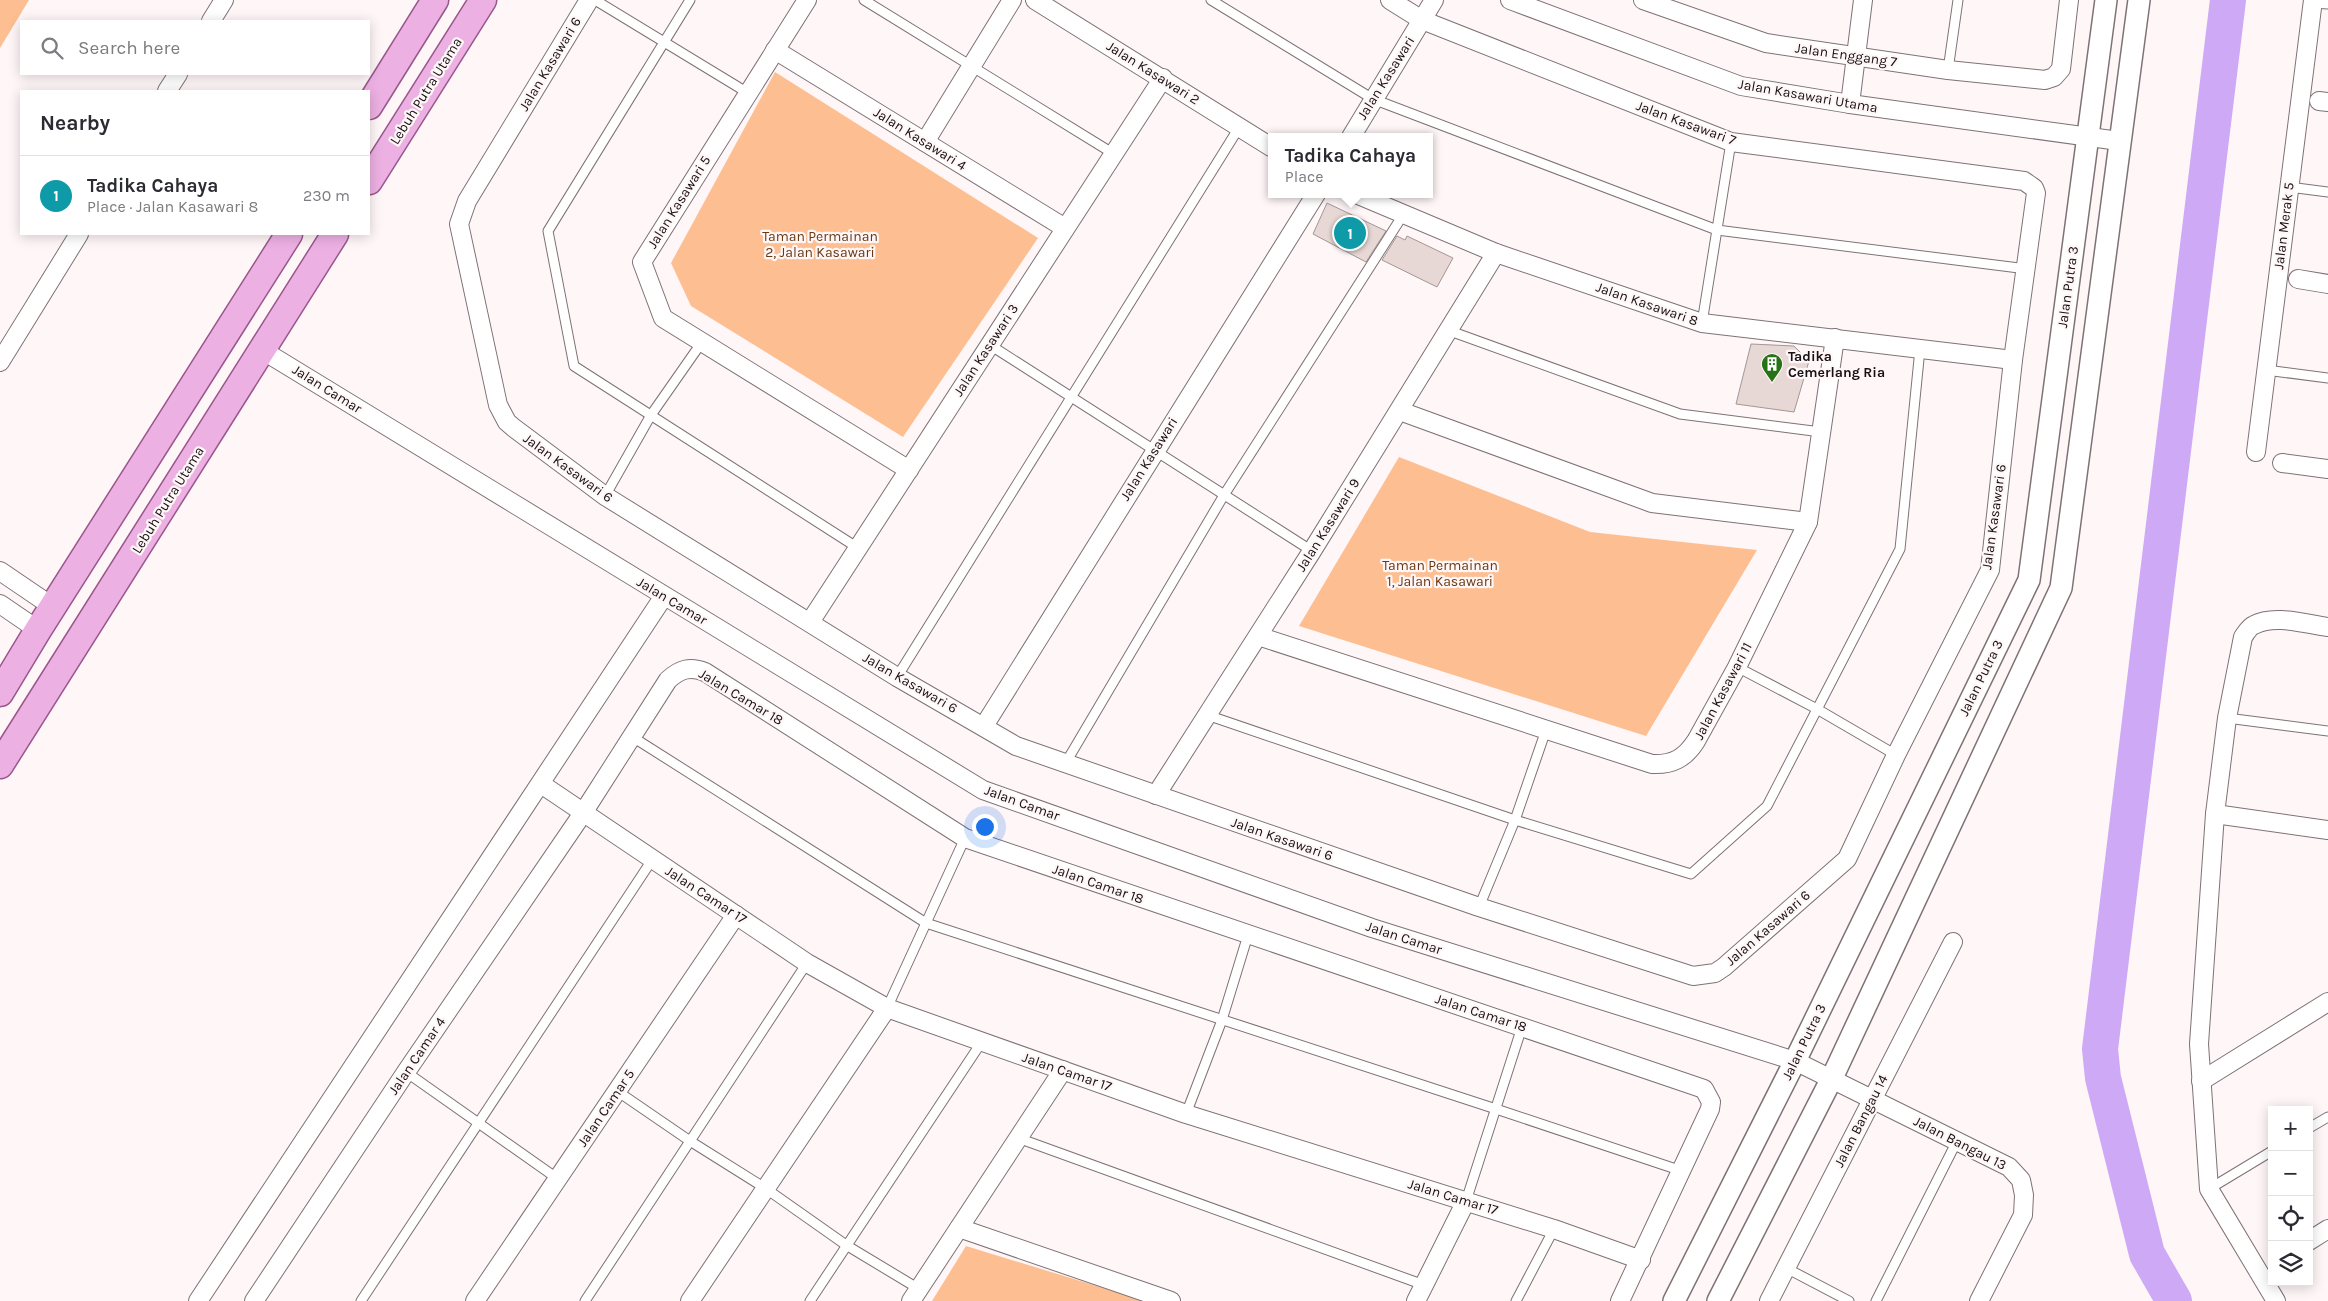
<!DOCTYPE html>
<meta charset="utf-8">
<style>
body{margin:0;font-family:Karla,sans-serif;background:#f7f7f7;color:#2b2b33}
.controls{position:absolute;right:15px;bottom:15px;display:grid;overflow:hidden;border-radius:0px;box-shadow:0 2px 12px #0003}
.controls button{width:45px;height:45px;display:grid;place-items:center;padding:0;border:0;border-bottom:1px solid #e1e1e2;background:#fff;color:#2b2b33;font:25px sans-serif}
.you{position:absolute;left:984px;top:826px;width:18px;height:18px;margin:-12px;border:4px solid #fff;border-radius:50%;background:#1a73e8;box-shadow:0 0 0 8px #1a73e833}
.badge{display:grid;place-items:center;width:32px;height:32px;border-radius:50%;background:#277217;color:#fff;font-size:16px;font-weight:700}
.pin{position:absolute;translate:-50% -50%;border:2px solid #fff;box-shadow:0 1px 5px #0006}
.popup{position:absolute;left:1268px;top:133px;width:165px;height:65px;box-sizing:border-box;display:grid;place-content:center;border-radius:0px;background:#fff;filter:drop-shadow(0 1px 4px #0005);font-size:16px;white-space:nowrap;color:#7c7c81}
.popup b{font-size:19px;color:#2b2b33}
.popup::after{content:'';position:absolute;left:50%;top:100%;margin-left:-10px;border:10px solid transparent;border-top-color:#fff}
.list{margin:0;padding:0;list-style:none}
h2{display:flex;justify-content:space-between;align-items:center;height:65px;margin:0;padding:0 20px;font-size:21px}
h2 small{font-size:16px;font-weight:400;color:#7c7c81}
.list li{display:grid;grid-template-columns:32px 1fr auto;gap:15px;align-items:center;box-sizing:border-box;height:80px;padding:0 20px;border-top:1px solid #e1e1e2}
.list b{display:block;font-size:19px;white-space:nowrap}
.list p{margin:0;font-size:16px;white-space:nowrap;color:#7c7c81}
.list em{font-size:16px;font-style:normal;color:#7c7c81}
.icon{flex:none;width:28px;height:28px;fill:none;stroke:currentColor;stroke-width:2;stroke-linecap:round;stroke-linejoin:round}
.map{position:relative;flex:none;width:2328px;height:1301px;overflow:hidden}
.search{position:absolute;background:#fff;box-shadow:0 2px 12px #0003;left:20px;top:20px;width:350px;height:55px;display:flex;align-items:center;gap:12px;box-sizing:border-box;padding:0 18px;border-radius:0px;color:#7c7c81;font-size:19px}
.panel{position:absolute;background:#fff;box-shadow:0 2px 12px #0003;left:20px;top:90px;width:350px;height:145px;border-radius:0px}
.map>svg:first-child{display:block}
.green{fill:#fdbf92}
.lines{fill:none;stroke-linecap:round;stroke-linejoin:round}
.river{stroke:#cea9f6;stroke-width:36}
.building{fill:#e7d8d5;stroke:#a49694}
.service-casing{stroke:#7f7275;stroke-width:11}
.minor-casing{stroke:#7f7275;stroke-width:20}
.tertiary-casing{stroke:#7f7275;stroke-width:24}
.primary-casing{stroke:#99568c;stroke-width:29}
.service{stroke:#fff;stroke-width:9}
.minor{stroke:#fff;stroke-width:18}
.tertiary{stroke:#fff;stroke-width:21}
.primary{stroke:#ecb0e2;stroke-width:26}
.labels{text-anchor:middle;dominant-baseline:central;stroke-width:4.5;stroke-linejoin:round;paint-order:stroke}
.street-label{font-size:14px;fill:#161112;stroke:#fff6f8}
.park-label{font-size:14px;fill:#693a11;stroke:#fff6f8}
.poi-label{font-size:14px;font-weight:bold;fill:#161112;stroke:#fff6f8;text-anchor:start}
</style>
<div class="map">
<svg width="2328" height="1301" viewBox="0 0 2328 1301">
<rect width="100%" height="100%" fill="#fff6f8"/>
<g class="green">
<polygon points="0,0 29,0 0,48"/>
<polygon points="775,72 1038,238 903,437 691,306 671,263"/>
<polygon points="1399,457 1590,532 1757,550 1646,736 1299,626"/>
<polygon points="966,1246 1146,1301 932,1301"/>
</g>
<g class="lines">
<polyline class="river" points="2174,1301 2147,1254 2103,1078 2100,1049 2228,0"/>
</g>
<g class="building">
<polygon points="1327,203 1386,231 1366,262 1313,234"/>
<polygon points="1397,236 1405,240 1407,236 1453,258 1437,287 1382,260"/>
<polygon points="1751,344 1794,346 1809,361 1794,412 1736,404"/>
</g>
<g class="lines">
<g class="service-casing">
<g id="service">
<polyline points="595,0 748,93"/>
<polyline points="690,0 548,231 574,366 858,548"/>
<polyline points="864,0 1114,154"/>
<polyline points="1211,0 1373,99 1717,230 2027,269"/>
<polyline points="2313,3 2328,4"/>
<polyline points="1948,70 1958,0"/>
<polyline points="2289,187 2328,192"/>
<polyline points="1702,323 1731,142"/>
<polyline points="1450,331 1680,414 1821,432"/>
<polyline points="990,345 1312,551"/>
<polyline points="2266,370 2328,378"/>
<polyline points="605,496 651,415 702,342"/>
<polyline points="1737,667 1817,709 1896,755"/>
<polyline points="897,677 1240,126"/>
<polyline points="1207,715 1515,820 1691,874 1767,806 1900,549 1920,349"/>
<polyline points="2227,718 2328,731"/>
<polyline points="631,736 926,923 1496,1109 1682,1171"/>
<polyline points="1065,764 1224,495 1403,215"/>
<polyline points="1479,907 1515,820 1546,730"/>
<polyline points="887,1008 965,838"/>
<polyline points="406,1072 558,1179"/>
<polyline points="617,1091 690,1141 765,1188 846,1245 919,1289"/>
<polyline points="1186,1114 1222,1020 1248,935"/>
<polyline points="2309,1128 2328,1117"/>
<polyline points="1018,1138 1424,1285"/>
<polyline points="2209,1189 2272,1151"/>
<polyline points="1466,1201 1522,1027"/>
<polyline points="1786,1268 1849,1301"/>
<polyline points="361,1301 652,860"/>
<polyline points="585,1301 807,963"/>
<polyline points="810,1301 981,1043"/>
<polyline points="1516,1301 1554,1229"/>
<polyline points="1876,1301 1957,1141"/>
</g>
</g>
<g class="minor-casing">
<g id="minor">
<polyline points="589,0 467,201 459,224 498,405 507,422 514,428 605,496 897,677 1016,746 1479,907 1693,976 1715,973 1724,967 1847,859 1896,755 1990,570 2013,360 2036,193 2034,188 2024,181 1731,142 1422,20 1390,0"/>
<polyline points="807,0 642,262 663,318 909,470"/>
<polyline points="1035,0 1271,147"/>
<polyline points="1510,0 1741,86 1850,104 2119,141"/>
<polyline points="1643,0 1766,43 1948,70 2045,80 2054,77 2061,69 2069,0"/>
<polyline points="211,21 224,0"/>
<polyline points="775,50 1065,228"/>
<polyline points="167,91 178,74"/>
<polyline points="2319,101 2328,102"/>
<polyline points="1850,104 1863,0"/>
<polyline points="1351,137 1434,0"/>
<polyline points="925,142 1012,0"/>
<polyline points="1356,194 1496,253 1702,323 2013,360"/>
<polyline points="2298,279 2328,284"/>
<polyline points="262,350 983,790 1372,928 1795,1061 2009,1167 2021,1180 2024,1195 2023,1215 1979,1301"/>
<polyline points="0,362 79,234"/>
<polyline points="1400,411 1652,503 1808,522"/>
<polyline points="2256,452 2313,0"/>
<polyline points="2282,463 2328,469"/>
<polyline points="0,571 53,607"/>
<polyline points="0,604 38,630"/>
<polyline points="810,622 1163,78"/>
<path d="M1258 636 1652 764C1673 765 1685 758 1696 741L1737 667 1808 522 1835 338"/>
<polyline points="984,726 1316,194"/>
<polyline points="541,784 807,963 887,1008 1186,1114 1554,1229 1641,1260"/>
<polyline points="1156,795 1312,551 1496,253"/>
<polyline points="2215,814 2328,830"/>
<polyline points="2201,1081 2328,1002"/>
<polyline points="959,1228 1171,1301"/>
<polyline points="2309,1241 2328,1229"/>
<polyline points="198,1301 664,596"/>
<path d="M254 1301 406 1072 583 813 668 680C680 669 690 666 705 672L965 838 1704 1089 1711 1102 1710 1109 1620 1301"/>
<polyline points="475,1301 736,915"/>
<polyline points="690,1301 887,1008"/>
<polyline points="911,1301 1063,1070"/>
<polyline points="1416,1301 1466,1201"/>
<polyline points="1769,1301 1953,942"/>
<path d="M2276 1301 2209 1189 2199 1044 2215 814 2227 718 2243 637C2246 633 2249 627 2254 625 2274 614 2306 624 2328 627"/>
</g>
</g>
<g class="tertiary-casing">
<g id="tertiary">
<polyline points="1674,1301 1795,1061 2029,580 2106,0"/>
<polyline points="1718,1301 1832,1078 2061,588 2139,0"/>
</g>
</g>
<g class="primary-casing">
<g id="primary">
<polyline points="369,106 435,0"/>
<polyline points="369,181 483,0"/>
<polyline points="0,693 38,630 289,234"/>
<polyline points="0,765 335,234"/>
</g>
</g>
<use href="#service" class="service"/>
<use href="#minor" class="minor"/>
<use href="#tertiary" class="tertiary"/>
<use href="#primary" class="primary"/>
</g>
<defs>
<g id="building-pin" transform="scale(1.125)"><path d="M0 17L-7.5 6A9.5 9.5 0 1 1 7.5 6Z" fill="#277217" stroke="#fff6f8"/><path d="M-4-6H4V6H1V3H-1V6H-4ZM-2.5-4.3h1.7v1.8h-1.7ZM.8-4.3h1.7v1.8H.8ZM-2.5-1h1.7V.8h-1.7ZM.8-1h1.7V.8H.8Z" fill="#fff"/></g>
</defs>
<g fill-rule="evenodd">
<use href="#building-pin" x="1772" y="364"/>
</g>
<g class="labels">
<g class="street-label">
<text transform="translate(1846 55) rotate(8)">Jalan Enggang 7</text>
<text transform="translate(550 64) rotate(-59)">Jalan Kasawari 6</text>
<text transform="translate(1153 73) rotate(32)">Jalan Kasawari 2</text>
<text transform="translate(1386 78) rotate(-58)">Jalan Kasawari</text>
<text transform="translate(426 91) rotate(-58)">Lebuh Putra Utama</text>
<text transform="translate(1808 96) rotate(10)">Jalan Kasawari Utama</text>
<text transform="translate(1686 123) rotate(20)">Jalan Kasawari 7</text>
<text transform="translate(920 139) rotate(32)">Jalan Kasawari 4</text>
<text transform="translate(679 202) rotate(-58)">Jalan Kasawari 5</text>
<text transform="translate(2284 226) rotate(-83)">Jalan Merak 5</text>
<text transform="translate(2068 287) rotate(-82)">Jalan Putra 3</text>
<text transform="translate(1647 304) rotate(19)">Jalan Kasawari 8</text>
<text transform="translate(986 350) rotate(-57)">Jalan Kasawari 3</text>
<text transform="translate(327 389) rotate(32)">Jalan Camar</text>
<text transform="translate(1149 459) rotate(-58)">Jalan Kasawari</text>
<text transform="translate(568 468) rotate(36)">Jalan Kasawari 6</text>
<text transform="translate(168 500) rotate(-58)">Lebuh Putra Utama</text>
<text transform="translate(1994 517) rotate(-82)">Jalan Kasawari 6</text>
<text transform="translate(1328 525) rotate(-58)">Jalan Kasawari 9</text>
<text transform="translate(672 601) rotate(31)">Jalan Camar</text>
<text transform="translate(1981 678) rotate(-64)">Jalan Putra 3</text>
<text transform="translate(910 683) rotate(30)">Jalan Kasawari 6</text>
<text transform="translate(1723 691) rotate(-62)">Jalan Kasawari 11</text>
<text transform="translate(741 697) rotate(31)">Jalan Camar 18</text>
<text transform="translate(1022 803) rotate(20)">Jalan Camar</text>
<text transform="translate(1282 839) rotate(19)">Jalan Kasawari 6</text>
<text transform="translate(1098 884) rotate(19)">Jalan Camar 18</text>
<text transform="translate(706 895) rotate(33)">Jalan Camar 17</text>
<text transform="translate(1768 928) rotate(-41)">Jalan Kasawari 6</text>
<text transform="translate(1404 938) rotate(18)">Jalan Camar</text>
<text transform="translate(1481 1013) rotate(18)">Jalan Camar 18</text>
<text transform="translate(1804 1042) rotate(-64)">Jalan Putra 3</text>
<text transform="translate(417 1056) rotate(-56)">Jalan Camar 4</text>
<text transform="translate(1067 1072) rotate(19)">Jalan Camar 17</text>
<text transform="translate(606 1108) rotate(-56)">Jalan Camar 5</text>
<text transform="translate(1861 1121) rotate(-63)">Jalan Bangau 14</text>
<text transform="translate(1960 1143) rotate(27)">Jalan Bangau 13</text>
<text transform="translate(1453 1197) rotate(17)">Jalan Camar 17</text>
</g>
<g class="park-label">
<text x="820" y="236">Taman Permainan<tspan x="820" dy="16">2, Jalan Kasawari</tspan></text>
<text x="1440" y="565">Taman Permainan<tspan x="1440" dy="16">1, Jalan Kasawari</tspan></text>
</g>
<g class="poi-label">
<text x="1788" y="356">Tadika<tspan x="1788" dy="16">Cemerlang Ria</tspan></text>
</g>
</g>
</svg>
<div class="controls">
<button>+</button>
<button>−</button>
<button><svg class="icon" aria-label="locate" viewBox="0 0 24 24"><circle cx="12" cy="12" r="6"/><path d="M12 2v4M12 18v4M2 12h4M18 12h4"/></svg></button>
<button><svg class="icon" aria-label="layers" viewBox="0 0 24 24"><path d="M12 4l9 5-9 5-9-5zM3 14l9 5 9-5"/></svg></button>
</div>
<div class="you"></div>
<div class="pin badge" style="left:1350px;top:233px;background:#0f9aa8">1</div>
<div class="popup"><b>Tadika Cahaya</b>Place</div>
<div class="search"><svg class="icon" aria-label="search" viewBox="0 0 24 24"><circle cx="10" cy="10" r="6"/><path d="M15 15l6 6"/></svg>Search here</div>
<section class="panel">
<h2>Nearby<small></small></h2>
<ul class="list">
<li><span class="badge" style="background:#0f9aa8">1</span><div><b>Tadika Cahaya</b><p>Place · Jalan Kasawari 8</p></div><em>230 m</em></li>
</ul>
</section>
</div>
